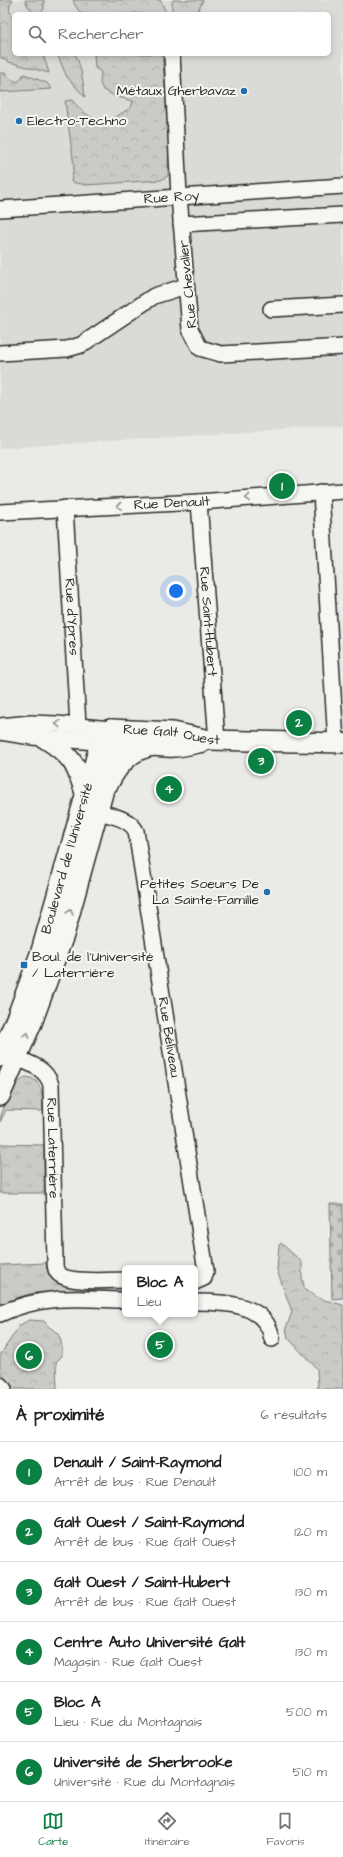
<!DOCTYPE html>
<html lang="fr">
<meta charset="utf-8">
<style>
body{margin:0;font-family:"Architects Daughter",sans-serif;background:#f6f6f6;color:#222}
.you{position:absolute;left:176px;top:591px;width:14px;height:14px;margin:-10px;border:3px solid #fff;border-radius:50%;background:#1a73e8;box-shadow:0 0 0 6px #1a73e833}
.badge{display:grid;place-items:center;width:26px;height:26px;border-radius:50%;background:#0b8043;color:#fff;font-size:13px;font-weight:700}
.pin{position:absolute;translate:-50% -50%;border:2px solid #fff;box-shadow:0 1px 4px #0006}
.popup{position:absolute;left:122px;top:1265px;width:76px;height:52px;box-sizing:border-box;display:grid;place-content:center;border-radius:6px;background:#fff;filter:drop-shadow(0 1px 3px #0005);font-size:13px;white-space:nowrap;color:#767676}
.popup b{font-size:15px;color:#222}
.popup::after{content:'';position:absolute;left:50%;top:100%;margin-left:-8px;border:8px solid transparent;border-top-color:#fff}
.list{margin:0;padding:0;list-style:none}
h2{display:flex;justify-content:space-between;align-items:center;height:52px;margin:0;padding:0 16px;font-size:17px}
h2 small{font-size:13px;font-weight:400;color:#767676}
.list li{display:grid;grid-template-columns:26px 1fr auto;gap:12px;align-items:center;box-sizing:border-box;height:60px;padding:0 16px;border-top:1px solid #e0e0e0}
.list b{display:block;font-size:15px;white-space:nowrap}
.list p{margin:0;font-size:13px;white-space:nowrap;color:#767676}
.list em{font-size:13px;font-style:normal;color:#767676}
.icon{flex:none;width:22px;height:22px;fill:none;stroke:currentColor;stroke-width:2;stroke-linecap:round;stroke-linejoin:round}
.map{position:relative;flex:none;width:343px;height:1389px;overflow:hidden}
.search{position:absolute;background:#fff;box-shadow:0 2px 6px #0003;left:12px;right:12px;top:12px;height:44px;display:flex;align-items:center;gap:10px;box-sizing:border-box;padding:0 14px;border-radius:6px;color:#767676;font-size:15px}
.sheet{height:412px;background:#fff}
nav{display:flex;justify-content:space-around;align-items:center;box-sizing:border-box;height:56px;border-top:1px solid #e0e0e0;background:#fff;font-size:11px;color:#767676}
nav a{display:grid;justify-items:center;gap:2px}
nav .on{color:#0b8043}
.map>svg:first-child{display:block}
.built{fill:#dadad6;fill-rule:evenodd}
.grass{fill:url(#grass-tufts);stroke:#7a7a79}
.forest{fill:url(#forest-crowns);stroke:#7a7a79}
.cemetery{fill:url(#cemetery-stones);stroke:#7a7a79}
.lines{fill:none;stroke-linecap:round;stroke-linejoin:round}
.minor-casing{stroke:#2b2b2b;stroke-width:18}
.major-casing{stroke:#2b2b2b;stroke-width:22}
.minor{stroke:#f6f6f2;stroke-width:15}
.major{stroke:#f6f6f2;stroke-width:19}
.oneway{stroke:#90908e}
.poi-dot{fill:#1f6fb2;stroke:#f6f6f2;stroke-width:1.5}
.labels{text-anchor:middle;dominant-baseline:central;stroke-width:4;stroke-linejoin:round;paint-order:stroke}
.poi-label{font-size:14px;fill:#2b2b2b;stroke:#f6f6f2;text-anchor:end}
.street-label{font-size:14px;fill:#2b2b2b;stroke:#f6f6f2}
</style>
<div class="map">
<svg width="343" height="1389" viewBox="0 0 343 1389">
<defs>
<pattern id="grass-tufts" width="24" height="20" patternUnits="userSpaceOnUse"><rect width="24" height="20" fill="#cacac7"/><path d="M3 7l-1-3M5 7V3M7 7l1-3M15 17l-1-3M17 17v-4M19 17l1-3" fill="none" stroke="#aeaeab"/></pattern>
<pattern id="forest-crowns" width="20" height="18" patternUnits="userSpaceOnUse"><rect width="20" height="18" fill="#cacac7"/><path d="M2 6a3 3 0 1 1 6 0M12 15a3 3 0 1 1 6 0" fill="none" stroke="#aeaeab"/></pattern>
<pattern id="cemetery-stones" width="16" height="16" patternUnits="userSpaceOnUse"><rect width="16" height="16" fill="#cacac7"/><path d="M2 7V4a2 2 0 0 1 4 0v3zM10 15v-3a2 2 0 0 1 4 0v3z" fill="#aeaeab"/></pattern>
</defs>
<rect width="100%" height="100%" fill="#eaeae6"/>
<filter id="ink" filterUnits="userSpaceOnUse"><feTurbulence type="fractalNoise" baseFrequency=".025" numOctaves="2"/><feDisplacementMap in="SourceGraphic" scale="8" xChannelSelector="R" yChannelSelector="G"/><feConvolveMatrix kernelMatrix="1 2 1 2 8 2 1 2 1" color-interpolation-filters="sRGB"/></filter>
<g filter="url(#ink)">
<path class="built" d="M0 0H343V426L0 448ZM14 14H329V54H14Z"/>
<g class="grass">
<path d="M26 1077C44 1079 42 1097 43 1111L6 1110 0 1122C0 1111 16 1079 26 1077Z"/>
<polygon points="0,1144 44,1145 44,1193 0,1193"/>
<path d="M46 1263C47 1274 50 1280 61 1283L119 1286 120 1290 117 1292H42L29 1294 0 1304V1265Z"/>
</g>
<g class="forest">
<path d="M0 0H13C6 8 11 13 14 21 16 28 14 46 14 54H43L49 73 9 62 0 57Z"/>
<path d="M25 0H44V9L40 14C33 14 27 6 25 0Z"/>
<polygon points="73,0 160,0 167,14 81,14 75,5"/>
<polygon points="173,0 203,0 198,11 199,14 176,14 172,12 172,3"/>
<path d="M57 54H75C82 68 83 82 85 97L67 77Z"/>
<path d="M94 54H162L169 126 168 176 161 180 86 185 71 182 74 166 65 101 72 100C81 111 94 123 109 120 114 119 126 110 131 108L133 101 117 97 103 90 100 83 101 72 95 68Z"/>
<polygon points="0,73 5,73 10,79 18,82 24,74 47,83 52,89 0,92"/>
<polygon points="281,1243 302,1262 302,1278 305,1290 321,1299 343,1305 343,1389 318,1389 317,1369 288,1338 286,1328 292,1312 277,1270 279,1245"/>
<path d="M29 1320 44 1321C48 1327 51 1328 56 1332 62 1338 62 1348 62 1356L56 1362 57 1389H15L0 1372V1355L20 1325Z"/>
</g>
<polygon class="cemetery" points="330,1204 343,1204 343,1298 332,1299"/>
<g class="lines">
<g class="minor-casing">
<g id="minor">
<polyline points="172,54 179,196 190,329 200,348 221,354 343,347"/>
<path id="s1" d="M0 209 343 186"/>
<polyline points="181,224 343,215"/>
<polyline points="271,309 343,305"/>
<polyline points="0,353 67,349 81,345 154,296 186,286"/>
<polyline points="321,492 336,743"/>
<path id="s2" d="M199 502 217 741"/>
<path id="s3" d="M65 508 78 725"/>
<path id="s4" d="M0 512 199 502 343 491"/>
<polyline points="0,726 31,723 57,724 111,729"/>
<polyline points="0,732 32,737 148,746"/>
<path id="s5" d="M87 809C103 814 128 816 136 831L206 1271 204 1278 195 1282"/>
<path id="s6" d="M6 1054C23 1061 46 1066 51 1085L55 1261C55 1265 55 1270 58 1273 67 1284 111 1280 125 1280"/>
<path d="M195 1302C224 1302 267 1303 272 1339"/>
<path d="M0 1314C43 1294 79 1299 125 1300"/>
<polyline points="0,1385 4,1389"/>
</g>
</g>
<g class="major-casing">
<g id="major">
<path id="s7" d="M111 729 173 732 210 740 343 743"/>
<path d="M44 738C73 756 76 764 86 796"/>
<path d="M109 783C117 767 129 752 148 747 156 745 165 748 173 747 183 747 193 744 203 742"/>
<path id="s8" d="M0 1057 17 1016 41 951 100 743 105 737"/>
<polyline points="0,1096 32,1023 64,935 103,793 113,744 111,729"/>
</g>
</g>
<use href="#minor" class="minor"/>
<use href="#major" class="major"/>
</g>
<defs><path id="oneway-chevron" d="M-2-3.5L2.5 0L-2 3.5" fill="none" stroke-width="1.6" stroke-linecap="round" stroke-linejoin="round"/></defs>
<g class="oneway">
<use href="#oneway-chevron" transform="translate(248 498) rotate(175)"/>
<use href="#oneway-chevron" transform="translate(119 506) rotate(177)"/>
<use href="#oneway-chevron" transform="translate(58 724) rotate(-177)"/>
<use href="#oneway-chevron" transform="translate(70 912) rotate(-74)"/>
<use href="#oneway-chevron" transform="translate(27 1035) rotate(-68)"/>
</g>
</g>
<g class="poi-dot">
<circle cx="244" cy="91" r="4"/>
<circle cx="19" cy="121" r="4"/>
<circle cx="267" cy="892" r="4"/>
<rect x="20" y="961" width="8" height="8" rx="2"/>
</g>
<g class="labels">
<g class="poi-label">
<text x="236" y="91">Métaux Gherbavaz</text>
<text x="27" y="121" text-anchor="start">Electro-Techno</text>
<text x="259" y="884">Petites Soeurs De<tspan x="259" dy="16">La Sainte-Famille</tspan></text>
<text x="32" y="957" text-anchor="start">Boul. de l'Université<tspan x="32" dy="16">/ Laterrière</tspan></text>
</g>
<g class="street-label">
<text stroke="none"><textPath href="#s1" startOffset="172">Rue Roy</textPath></text>
<text transform="translate(188 284) rotate(-96)">Rue Chevalier</text>
<text stroke="none"><textPath href="#s4" startOffset="172">Rue Denault</textPath></text>
<text stroke="none"><textPath href="#s3" startOffset="109">Rue d'Ypres</textPath></text>
<text stroke="none"><textPath href="#s2" startOffset="120">Rue Saint-Hubert</textPath></text>
<text stroke="none"><textPath href="#s7" startOffset="61">Rue Galt Ouest</textPath></text>
<text stroke="none"><textPath href="#s8" startOffset="210">Boulevard de l'Université</textPath></text>
<text stroke="none"><textPath href="#s5" startOffset="264">Rue Béliveau</textPath></text>
<text stroke="none"><textPath href="#s6" startOffset="120">Rue Laterrière</textPath></text>
</g>
</g>
</svg>
<div class="you"></div>
<div class="pin badge" style="left:282px;top:486px">1</div>
<div class="pin badge" style="left:299px;top:723px">2</div>
<div class="pin badge" style="left:261px;top:761px">3</div>
<div class="pin badge" style="left:169px;top:789px">4</div>
<div class="pin badge" style="left:160px;top:1345px">5</div>
<div class="popup"><b>Bloc A</b>Lieu</div>
<div class="pin badge" style="left:29px;top:1356px">6</div>
<div class="search"><svg class="icon" aria-label="search" viewBox="0 0 24 24"><circle cx="10" cy="10" r="6"/><path d="M15 15l6 6"/></svg>Rechercher</div>
</div>
<section class="sheet">
<h2>À proximité<small>6 résultats</small></h2>
<ul class="list">
<li><span class="badge">1</span><div><b>Denault / Saint-Raymond</b><p>Arrêt de bus · Rue Denault</p></div><em>100 m</em></li>
<li><span class="badge">2</span><div><b>Galt Ouest / Saint-Raymond</b><p>Arrêt de bus · Rue Galt Ouest</p></div><em>120 m</em></li>
<li><span class="badge">3</span><div><b>Galt Ouest / Saint-Hubert</b><p>Arrêt de bus · Rue Galt Ouest</p></div><em>130 m</em></li>
<li><span class="badge">4</span><div><b>Centre Auto Université Galt</b><p>Magasin · Rue Galt Ouest</p></div><em>130 m</em></li>
<li><span class="badge">5</span><div><b>Bloc A</b><p>Lieu · Rue du Montagnais</p></div><em>500 m</em></li>
<li><span class="badge">6</span><div><b>Université de Sherbrooke</b><p>Université · Rue du Montagnais</p></div><em>510 m</em></li>
</ul>
</section>
<nav>
<a class="on"><svg class="icon" aria-label="map" viewBox="0 0 24 24"><path d="M3 6l6-2 6 2 6-2v14l-6 2-6-2-6 2zM9 4v14M15 6v14"/></svg>Carte</a>
<a><svg class="icon" aria-label="directions" viewBox="0 0 24 24"><path d="M12 3l9 9-9 9-9-9zM9 14v-3h6M13 9l2 2-2 2"/></svg>Itinéraire</a>
<a><svg class="icon" aria-label="saved" viewBox="0 0 24 24"><path d="M7 4h10v16l-5-4-5 4z"/></svg>Favoris</a>
</nav>
